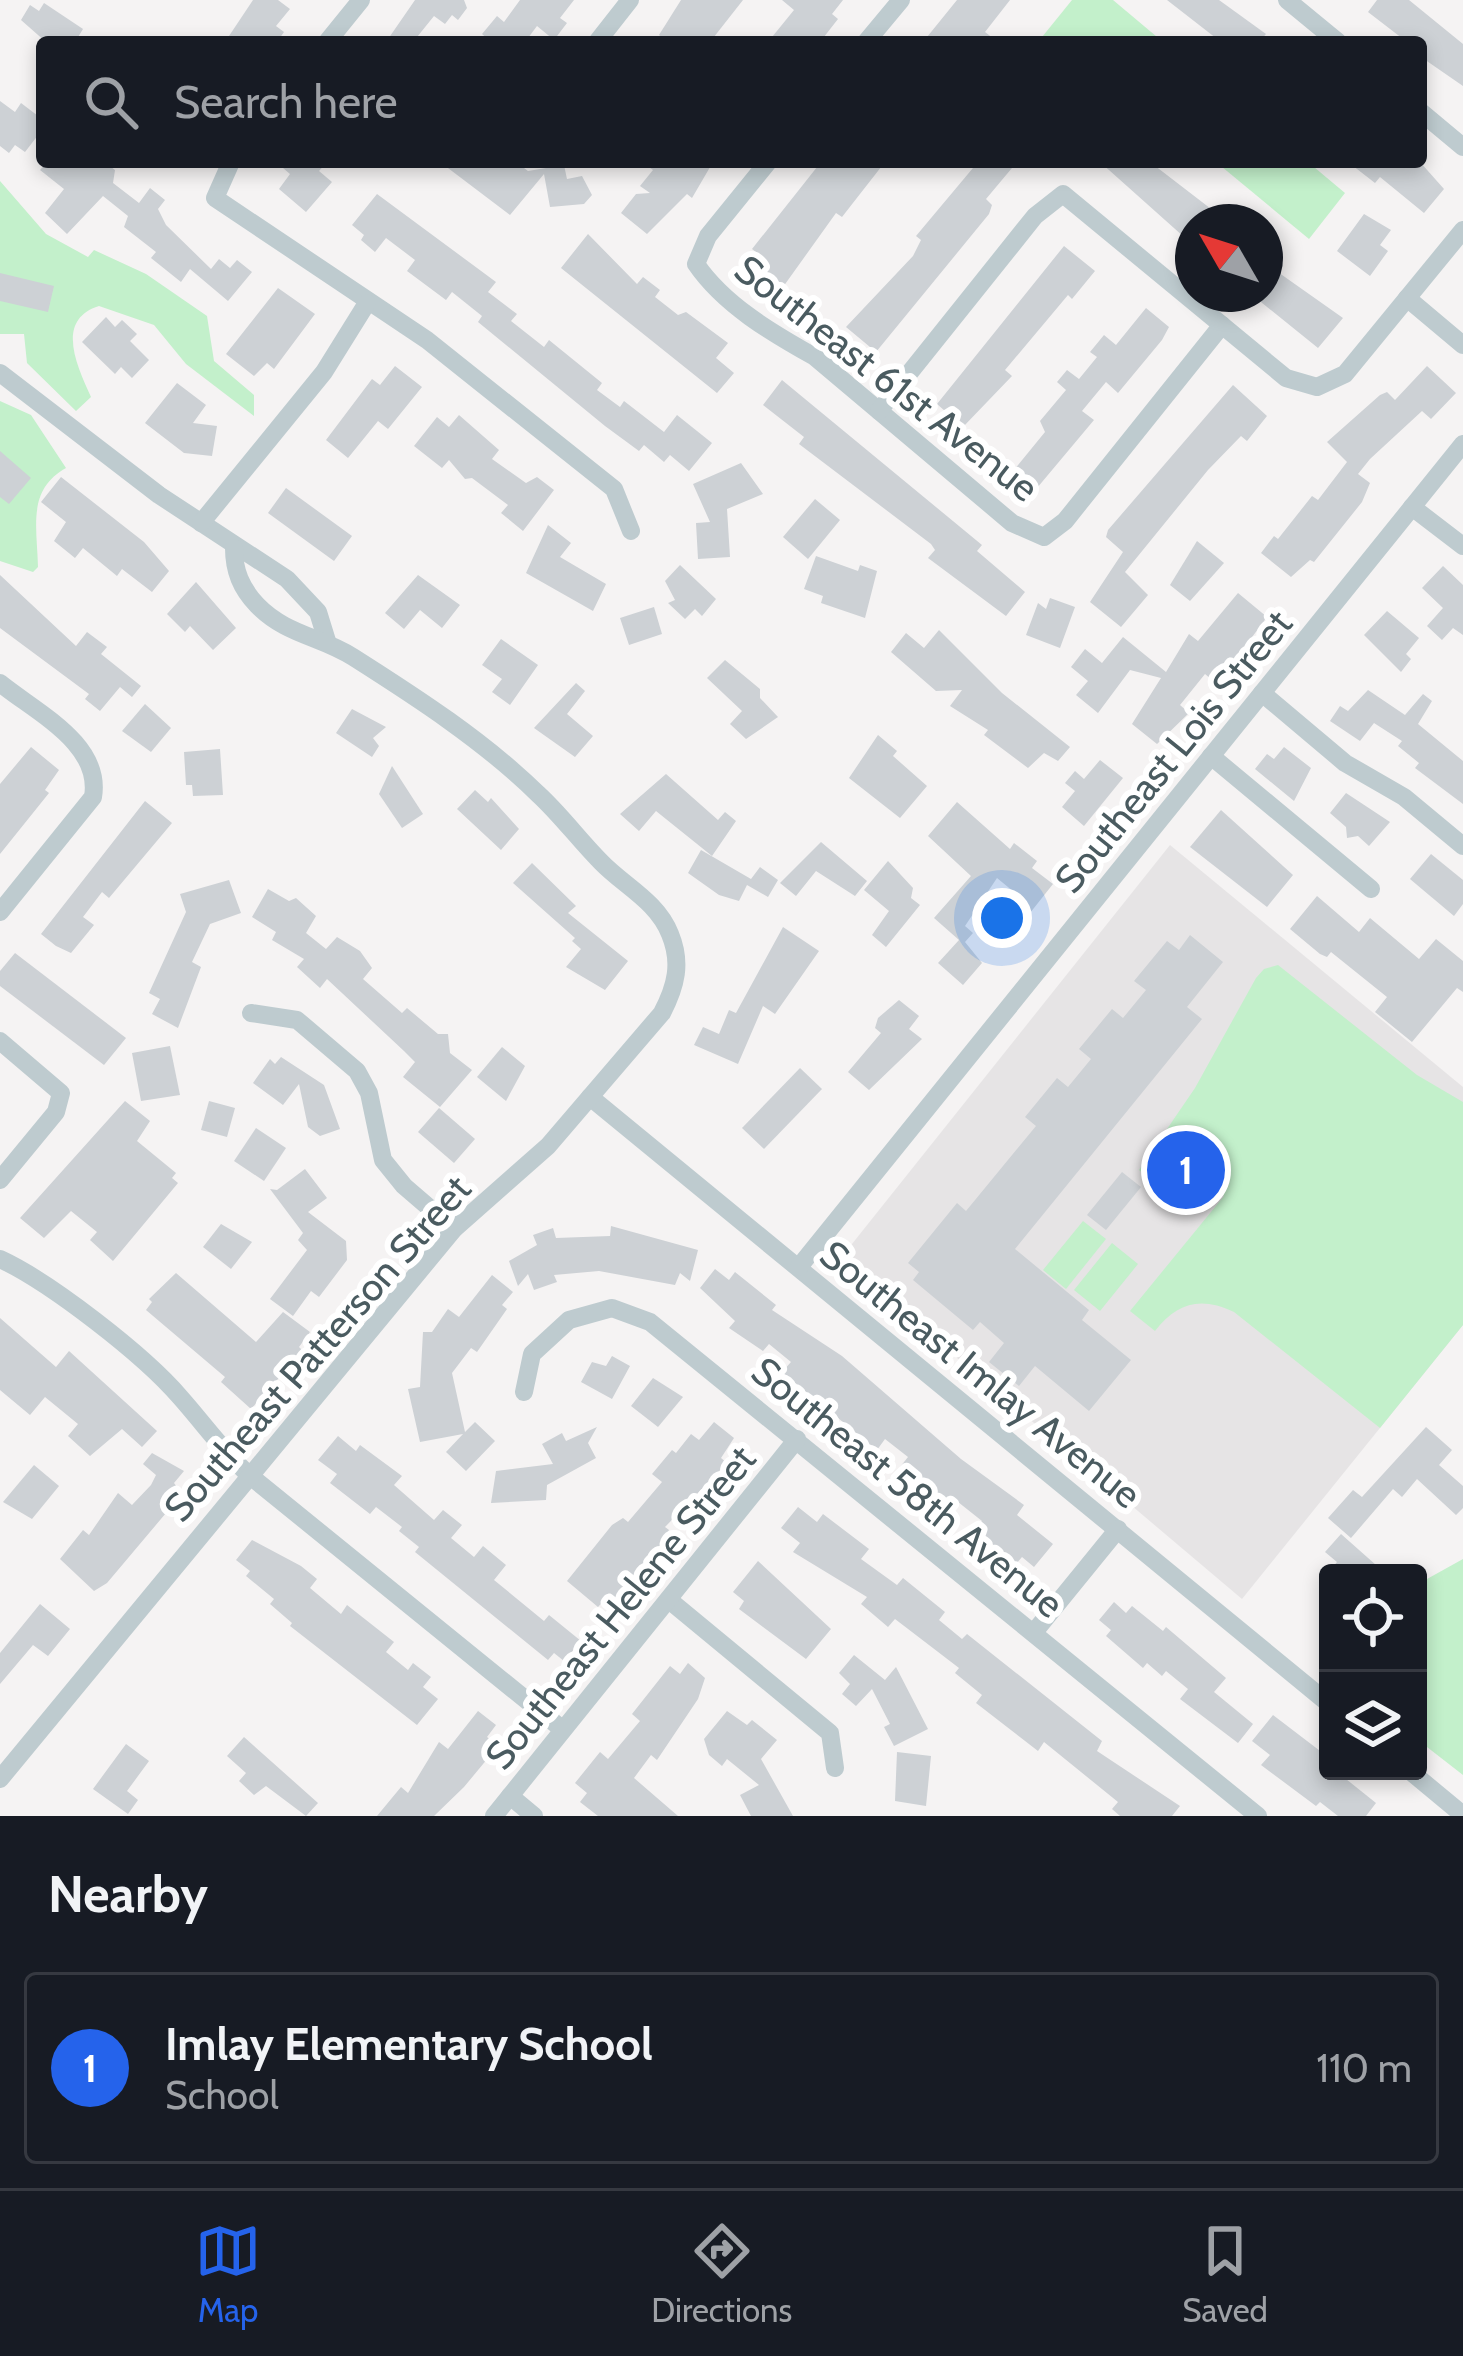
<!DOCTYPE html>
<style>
body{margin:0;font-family:Cabin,sans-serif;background:#242831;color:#f1f3f6}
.controls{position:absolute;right:36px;bottom:36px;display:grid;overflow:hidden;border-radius:12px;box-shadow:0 6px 18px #0003}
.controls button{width:108px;height:108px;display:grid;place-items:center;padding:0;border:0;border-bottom:3px solid #363941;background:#171b24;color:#f1f3f6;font:60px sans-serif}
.compass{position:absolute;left:1175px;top:204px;width:108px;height:108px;border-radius:50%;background:#171b24;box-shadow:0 6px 18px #0003;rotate:309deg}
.you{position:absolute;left:1002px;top:918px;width:42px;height:42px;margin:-30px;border:9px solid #fff;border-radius:50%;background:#1a73e8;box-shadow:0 0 0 18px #1a73e833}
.badge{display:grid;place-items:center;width:78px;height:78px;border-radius:50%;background:#2563eb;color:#fff;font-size:39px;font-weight:700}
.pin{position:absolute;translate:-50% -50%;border:6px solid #fff;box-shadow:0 3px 12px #0006}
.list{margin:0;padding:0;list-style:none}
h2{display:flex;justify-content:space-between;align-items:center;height:156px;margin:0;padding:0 48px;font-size:51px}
h2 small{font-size:39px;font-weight:400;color:#9ea1a6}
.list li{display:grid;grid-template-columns:78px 1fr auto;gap:36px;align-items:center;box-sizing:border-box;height:192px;margin:0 24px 24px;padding:0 24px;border:3px solid #363941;border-radius:12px}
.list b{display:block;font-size:45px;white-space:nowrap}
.list p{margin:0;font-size:39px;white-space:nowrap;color:#9ea1a6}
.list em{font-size:39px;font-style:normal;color:#9ea1a6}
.icon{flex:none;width:66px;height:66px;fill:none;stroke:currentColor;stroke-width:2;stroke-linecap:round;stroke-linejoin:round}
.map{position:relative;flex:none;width:1463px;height:1816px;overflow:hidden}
.search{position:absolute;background:#171b24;box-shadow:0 6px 18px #0003;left:36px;right:36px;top:36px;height:132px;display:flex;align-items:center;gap:30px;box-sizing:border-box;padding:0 42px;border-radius:12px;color:#9ea1a6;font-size:45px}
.sheet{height:372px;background:#171b24}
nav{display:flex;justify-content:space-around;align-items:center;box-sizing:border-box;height:168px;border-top:3px solid #363941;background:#171b24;font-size:33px;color:#9ea1a6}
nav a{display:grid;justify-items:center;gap:6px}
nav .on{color:#2563eb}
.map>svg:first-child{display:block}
.education{fill:#e6e4e5}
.green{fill:#c3f0cb}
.building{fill:#cdd1d5}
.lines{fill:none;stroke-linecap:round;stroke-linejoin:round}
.street{stroke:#becbcf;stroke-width:18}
.labels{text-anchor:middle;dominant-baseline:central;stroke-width:12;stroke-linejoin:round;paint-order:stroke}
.street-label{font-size:39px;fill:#4a5b60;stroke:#fff}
</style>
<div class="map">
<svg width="1463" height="1816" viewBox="0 0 1463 1816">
<rect width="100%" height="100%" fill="#f5f3f3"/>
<polygon class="education" points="1170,845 1463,1087 1463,1325 1242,1599 840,1259"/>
<g class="green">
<polygon points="1072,0 1113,0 1163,42 1038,42"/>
<polygon points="1216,162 1308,162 1345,193 1309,239"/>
<path d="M0 181 46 234 88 257 94 250 146 274 207 316 214 361 254 395V416L186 364 154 325 99 306C54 320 78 368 91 397L76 411 27 363 24 334H0Z"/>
<path d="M0 401 31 415 66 468C27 490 37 526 38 567L33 572 0 561Z"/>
<path d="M1278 965 1417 1075 1463 1102V1325L1380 1428 1234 1312C1200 1296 1177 1303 1155 1331L1130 1311 1224 1196 1174 1156 1153 1181 1139 1170 1195 1088 1256 978 1264 969Z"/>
<polygon points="1083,1221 1106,1239 1066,1289 1043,1270"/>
<polygon points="1112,1243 1138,1264 1100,1311 1074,1290"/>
<polygon points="1463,1559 1463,1775 1418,1740 1418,1584"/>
</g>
<g class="building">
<polygon points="253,0 278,0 290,9 276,26 284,32 277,42 225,42"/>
<polygon points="415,0 464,0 467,8 458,20 452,15 445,24 434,16 413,42 386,42"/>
<polygon points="520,0 574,0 560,18 567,23 554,40 537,26 525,42 491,42 482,34 497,16 504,22"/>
<polygon points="681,0 743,0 710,42 668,42 659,35"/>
<polygon points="782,0 843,0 832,14 838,19 820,42 768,42 794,10"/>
<polygon points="957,0 1010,0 985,32 998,42 923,42"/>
<polygon points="1167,0 1219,0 1266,34 1259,42 1221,42"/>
<polygon points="1377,0 1409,0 1463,44 1463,86 1421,57 1421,42 1407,42 1368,12"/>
<polygon points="44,3 83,29 75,42 46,42 21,20 30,5 39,11"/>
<polygon points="0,101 15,112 21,103 42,119 42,130 25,152 15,145 9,153 0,146"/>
<polygon points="47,162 106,163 115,170 113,183 139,203 150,188 165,200 158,209 166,225 211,269 219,259 230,268 237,260 252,272 228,301 190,269 181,282 151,258 156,252 124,227 128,216 103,196 67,234 45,213 64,189 40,170"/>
<polygon points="276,162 327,162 319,171 332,182 306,212 279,189 290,174"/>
<polygon points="440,162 516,162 528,171 564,165 567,179 582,176 592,195 584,204 550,207 544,174 510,215"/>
<polygon points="642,162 713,162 692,198 687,194 647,234 621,213 636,194 650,193 640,186 653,170"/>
<polygon points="821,162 885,162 842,217 836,213 778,294 752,273 761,256 752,249"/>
<polygon points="978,162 1017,162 986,199 992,205 989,214 876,352 846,327 913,256 921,240 916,236"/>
<polygon points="1100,162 1150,162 1228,222 1193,222 1193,245"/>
<polygon points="1348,162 1420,162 1444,189 1424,213 1380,177 1375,183"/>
<polygon points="377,194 496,282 488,292 517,314 511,321 544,347 549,340 602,383 597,390 620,407 624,401 664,432 677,415 712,443 689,471 670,455 664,462 644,445 639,451 605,426 478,322 482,316 452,292 446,300 407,271 415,260 386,238 375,252 361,240 364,235 352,225"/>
<polygon points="1364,214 1391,230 1380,245 1388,251 1370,276 1337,251"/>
<polygon points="588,234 637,284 643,277 660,290 655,297 678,315 686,312 728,343 716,358 734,373 717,393 561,268"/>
<polygon points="1064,246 1095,271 1072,299 1068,295 1005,370 1012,376 963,427 937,404"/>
<polygon points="1265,263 1343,318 1318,348 1251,294 1265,294"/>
<polygon points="0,273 54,286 48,312 0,301"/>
<polygon points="278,288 315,314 274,369 267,363 254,376 226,354"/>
<polygon points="1146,308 1169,327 1162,340 1118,393 1106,382 1082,411 1094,420 1037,488 1014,470 1045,432 1040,421 1066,390 1057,382 1067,370 1079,379 1097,357 1090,352 1104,335 1116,345"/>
<polygon points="106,317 115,327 122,320 137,334 130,341 149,360 132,378 121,367 115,374 82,342"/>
<polygon points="395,366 422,387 388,429 378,421 348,458 326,440 372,379 380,385"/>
<polygon points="1427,366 1456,393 1431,419 1422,411 1370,459 1358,474 1370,483 1362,502 1314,562 1310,560 1291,577 1261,553 1274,536 1278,539 1312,496 1318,500 1347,462 1327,442 1380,395 1387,392 1395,400"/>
<polygon points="782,380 982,545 977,551 1025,592 1006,616 928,558 935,550 931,544 799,444 804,437 763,405"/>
<polygon points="177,383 206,405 193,423 217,426 212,456 184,453 145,423"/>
<polygon points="1233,385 1267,416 1247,441 1241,436 1208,470 1125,572 1148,595 1121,627 1090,602 1123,552 1106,537 1108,530"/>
<polygon points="459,415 499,450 492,459 526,483 537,477 554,490 523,531 501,513 508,505 472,478 465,479 449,460 442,468 414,446 437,417 449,427"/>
<polygon points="0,451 31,478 9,504 0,497"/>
<polygon points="741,463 763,494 727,509 730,557 698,559 696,523 710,522 693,484"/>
<polygon points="61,477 144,542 169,571 152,592 122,569 117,576 83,548 75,558 54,541 66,522 41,502"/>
<polygon points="286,488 352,536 334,561 268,513"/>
<polygon points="815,499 840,520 808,559 783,537"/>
<polygon points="548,525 571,543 560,557 606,584 593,611 526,573"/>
<polygon points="1197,541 1224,563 1190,601 1170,585"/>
<polygon points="816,556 858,571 860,565 877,571 865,618 821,603 823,596 804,589"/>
<polygon points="680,565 716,599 702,616 695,609 685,619 668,603 675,600 665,581"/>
<polygon points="1443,566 1463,585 1463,635 1453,628 1442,640 1427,626 1443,608 1422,588"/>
<polygon points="0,575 76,646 87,632 107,647 101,654 141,686 132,697 120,687 100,711 85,699 89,694 0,628"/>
<polygon points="418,575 460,605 442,628 420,610 404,629 385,613"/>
<polygon points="196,582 236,628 213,650 190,626 185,632 167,614"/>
<polygon points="1238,593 1267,617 1217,684 1205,674 1180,705 1189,713 1157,744 1132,724 1161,678 1130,670 1098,713 1076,695 1088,681 1071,667 1085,649 1102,663 1123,637 1166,672 1189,634 1198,641"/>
<polygon points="1050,598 1075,607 1060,648 1026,635 1038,603 1046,609"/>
<polygon points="654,607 662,634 629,645 620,618"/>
<polygon points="1387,611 1419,638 1406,654 1411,659 1401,672 1364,635"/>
<polygon points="939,630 1002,693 1070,747 1058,761 1044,753 1028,768 984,735 988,730 950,706 962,690 936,691 891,652 906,633 924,648"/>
<polygon points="501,639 538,665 510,705 492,692 502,679 482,665"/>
<polygon points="725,660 760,689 760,698 778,717 746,739 730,724 742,711 707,678"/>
<polygon points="576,683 585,691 567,714 593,736 575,757 534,728"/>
<polygon points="1368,690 1405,715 1423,694 1432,701 1418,724 1463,761 1463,804 1415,768 1419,763 1398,746 1402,741 1374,723 1360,741 1330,721 1340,706 1348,711"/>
<polygon points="145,704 171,728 151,752 122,731"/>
<polygon points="352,709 386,727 373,738 379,746 372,757 336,733"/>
<polygon points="878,735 897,751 893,756 927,786 900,818 849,778"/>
<polygon points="31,747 59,770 45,790 49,793 0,854 0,784"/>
<polygon points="1284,747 1311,768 1294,801 1255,769 1267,754 1274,759"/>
<polygon points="220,749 223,795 193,796 192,785 186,785 184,752"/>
<polygon points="1100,760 1123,778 1084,826 1062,807 1075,791 1065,783 1075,771 1084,779"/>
<polygon points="392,766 423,814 402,828 379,794"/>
<polygon points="666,774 718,820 725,812 736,821 712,856 656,811 639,831 620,814"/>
<polygon points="475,790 488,802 491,798 519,829 501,850 457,809"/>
<polygon points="1346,793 1390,822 1369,846 1358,836 1347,838 1346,827 1330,813"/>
<polygon points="145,801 172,823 109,898 102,892 83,917 94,925 71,953 56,946 41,934"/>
<polygon points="957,802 1010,849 1014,843 1037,861 1032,868 1053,884 1030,913 1016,902 1020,897 997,878 965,926 973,933 965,942 982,963 963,985 938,963 959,940 934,918 971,876 928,836"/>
<polygon points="1221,810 1293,875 1267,907 1190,847"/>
<polygon points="821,842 867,881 855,896 816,871 796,896 780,883"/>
<polygon points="701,850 751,879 760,867 778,880 768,897 747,885 739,901 719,895 688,873"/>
<polygon points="1431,854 1463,880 1463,904 1454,916 1410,879"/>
<polygon points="888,861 913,888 911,898 920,905 886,947 872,935 889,911 864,890"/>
<polygon points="532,863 576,906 568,913 628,961 605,990 566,967 581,949 572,941 575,938 513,883"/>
<polygon points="229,880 241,913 210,924 192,962 201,967 178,1028 152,1014 160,999 149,993 186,912 180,894"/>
<polygon points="268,889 289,901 296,898 316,916 306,933 326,949 337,937 360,951 372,968 363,979 402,1013 407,1008 438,1034 448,1034 450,1053 472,1070 440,1107 403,1077 415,1062 404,1051 327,979 320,988 297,967 304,959 272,940 276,932 252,917"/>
<polygon points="1317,896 1359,932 1370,918 1419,959 1436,939 1463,961 1463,992 1457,988 1412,1042 1375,1012 1387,997 1331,952 1327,957 1320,954 1290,929"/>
<polygon points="783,927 819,951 775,1014 763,1006 738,1064 694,1045 703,1027 719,1034 729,1010 736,1013"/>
<polygon points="1190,935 1223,962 1187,1007 1202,1019 1015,1249 1089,1310 1082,1320 1131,1360 1089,1411 1035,1366 1019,1386 989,1362 1004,1343 980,1322 973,1330 913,1280 919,1272 908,1263 957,1203 966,1211 1036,1126 1025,1117 1057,1078 1068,1087 1091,1059 1079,1049 1112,1009 1123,1018 1146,990 1134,981 1167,941 1179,950"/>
<polygon points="15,953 126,1038 104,1065 0,986 0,971"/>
<polygon points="899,1000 919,1016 909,1029 922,1039 869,1090 848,1072 881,1033 875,1028 878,1018"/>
<polygon points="170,1046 180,1095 141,1101 132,1053"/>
<polygon points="502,1047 525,1066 506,1101 477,1077"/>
<polygon points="281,1057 324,1085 340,1129 320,1136 308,1127 299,1084 283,1105 253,1083 270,1059 275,1064"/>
<polygon points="800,1068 822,1089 764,1149 742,1128"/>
<polygon points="125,1101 150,1121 137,1141 176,1173 172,1178 178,1183 113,1261 90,1240 97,1232 71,1211 44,1238 20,1218"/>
<polygon points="209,1101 235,1108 227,1137 201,1130"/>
<polygon points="439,1108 475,1139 454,1163 418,1132"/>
<polygon points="256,1128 286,1148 264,1181 234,1161"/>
<polygon points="305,1169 327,1198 308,1212 346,1241 347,1260 319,1297 311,1291 293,1316 270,1299 307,1250 298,1240 303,1233 270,1189 277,1190"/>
<polygon points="1122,1172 1141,1187 1106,1230 1087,1215"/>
<polygon points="221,1224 252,1242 231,1269 203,1247"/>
<polygon points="611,1226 698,1250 690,1281 680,1273 675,1285 599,1271 554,1275 557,1282 534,1290 528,1274 518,1286 509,1261 537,1245 533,1235 553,1228 556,1238 610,1236"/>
<polygon points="715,1269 729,1280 735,1272 776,1305 772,1310 842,1356 961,1459 1024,1505 1017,1515 1053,1544 1034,1567 1022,1557 1016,1564 975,1529 982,1521 953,1498 947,1506 900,1467 908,1457 885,1439 877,1450 782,1372 791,1362 769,1344 763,1351 729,1328 735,1321 700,1288"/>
<polygon points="176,1273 256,1342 283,1312 310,1332 299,1347 303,1351 251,1409 221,1382 225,1377 146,1310 152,1302 149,1299"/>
<polygon points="492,1275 513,1292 502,1305 507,1309 477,1352 471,1348 452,1373 465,1432 475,1422 495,1441 466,1471 446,1452 463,1434 420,1442 408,1389 420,1387 423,1332 432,1332 448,1309 459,1317"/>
<polygon points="0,1318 56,1367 69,1351 157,1431 142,1447 122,1429 90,1456 68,1436 78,1424 45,1397 30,1415 0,1390"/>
<polygon points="612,1356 630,1366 612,1399 581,1382 592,1362 606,1366"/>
<polygon points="653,1378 683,1397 658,1427 631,1406"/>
<polygon points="714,1422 734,1438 721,1458 727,1463 665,1527 669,1530 658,1549 615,1602 608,1596 598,1607 567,1581 612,1525 623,1518 628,1522 662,1482 652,1474 672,1450 676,1453 691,1434 699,1440"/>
<polygon points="597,1427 588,1443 596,1458 547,1485 546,1500 491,1503 496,1471 553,1464 542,1444 562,1433 566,1441"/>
<polygon points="1426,1427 1452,1450 1439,1465 1463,1486 1463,1508 1456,1515 1417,1479 1402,1497 1393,1489 1351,1538 1328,1518 1353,1490 1362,1497"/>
<polygon points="338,1436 356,1451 360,1445 402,1476 394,1485 434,1520 443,1510 462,1525 451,1538 474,1557 483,1546 506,1565 494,1580 544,1621 549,1615 581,1641 564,1661 554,1653 548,1660 415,1552 419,1547 399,1531 402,1527 376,1507 370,1514 330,1483 337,1474 318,1460"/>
<polygon points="152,1453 184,1471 174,1483 182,1494 107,1583 94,1591 60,1559 83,1530 89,1535 118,1493 132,1505 151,1485 156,1475 143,1464"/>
<polygon points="34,1465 59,1486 32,1519 3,1502"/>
<polygon points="798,1507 817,1522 823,1514 869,1549 861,1559 897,1585 903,1578 945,1612 939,1620 962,1639 967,1634 1102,1741 1097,1751 1180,1806 1172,1816 1120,1816 1112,1809 1118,1802 1044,1742 1038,1751 976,1703 982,1695 955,1673 959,1668 895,1619 888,1627 861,1604 867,1597 793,1552 800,1543 781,1528"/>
<polygon points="1341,1534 1385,1573 1328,1573 1337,1562 1325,1552"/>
<polygon points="252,1540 301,1566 317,1579 310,1588 341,1614 347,1605 394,1642 386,1652 408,1670 413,1663 431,1677 423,1687 438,1699 417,1725 290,1626 292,1623 270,1604 274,1599 246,1576 250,1571 236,1560"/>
<polygon points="758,1561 831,1629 806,1659 739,1609 744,1601 733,1592"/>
<polygon points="1114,1602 1126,1613 1132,1606 1163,1631 1166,1627 1226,1678 1214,1692 1253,1724 1238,1743 1180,1699 1188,1689 1166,1671 1162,1676 1147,1663 1143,1668 1106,1636 1111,1630 1099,1620"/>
<polygon points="40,1604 70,1629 48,1656 33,1645 0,1684 0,1653"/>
<polygon points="854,1655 885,1680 896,1667 928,1729 894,1746 884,1727 890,1724 872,1689 856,1706 842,1694 850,1684 839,1673"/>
<polygon points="688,1663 705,1678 698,1699 657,1760 651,1755 634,1778 678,1816 598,1816 580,1802 587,1793 575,1783 600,1752 608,1759 640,1721 632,1714 670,1666 680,1674"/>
<polygon points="478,1711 496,1725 487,1737 498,1746 464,1787 434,1816 377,1816 401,1787 408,1793 439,1742 448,1749"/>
<polygon points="727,1711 747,1725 752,1720 777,1740 761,1759 793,1816 751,1816 740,1795 759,1785 727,1759 722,1766 709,1755 704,1739"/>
<polygon points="1273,1715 1328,1757 1328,1771 1336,1771 1376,1803 1366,1816 1338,1816 1320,1802 1316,1806 1261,1765 1270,1755 1252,1741"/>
<polygon points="244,1737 318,1803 306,1816 266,1786 254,1795 239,1781 246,1773 227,1756"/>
<polygon points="126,1744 149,1761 127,1791 138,1800 128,1814 93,1789"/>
<polygon points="897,1752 931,1756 926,1806 895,1801"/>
</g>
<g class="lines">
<g class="street">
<polyline points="1287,0 1338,42"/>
<polyline points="327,42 361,0"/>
<polyline points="597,42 630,0"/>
<polyline points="866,42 901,0"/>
<polyline points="1421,112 1463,147"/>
<polyline points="231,162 215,198 427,340 614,489 631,531"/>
<path d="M768 162 708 236 696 264C724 305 772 333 815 357L1012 523 1044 537 1065 521 1222 325"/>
<polyline points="1407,298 1463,345"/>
<polyline points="0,373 159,495 287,579 318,612 327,641"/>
<polyline points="879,411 1035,216 1063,194 1286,378 1317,387 1345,374 1463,230"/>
<polyline points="1412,507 1463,546"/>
<polyline points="201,523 324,372 367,303"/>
<path d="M0 683C37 713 102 744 93 797L0 912"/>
<polyline points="1262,693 1345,763 1404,797 1463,846"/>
<polyline points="1211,756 1371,889"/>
<polyline points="251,1013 297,1020 357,1071 369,1093 383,1160 404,1186 454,1229"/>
<polyline points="0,1041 61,1093 56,1112 0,1180"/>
<polyline points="590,1097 1328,1703"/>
<path d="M0 1259C50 1282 144 1355 180 1397 204 1424 222 1450 249 1475L562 1729"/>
<polyline points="799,1267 1463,444"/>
<polyline points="524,1392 532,1354 569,1320 612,1308 650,1322 1258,1816"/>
<polyline points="669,1600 830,1733 835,1768"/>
<polyline points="1035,1631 1118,1529"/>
<polyline points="1410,1771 1463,1815"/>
<path d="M0 1779 454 1229 548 1146 662 1013C676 986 682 963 670 934 657 901 624 886 601 862 579 840 561 815 538 794 484 741 416 697 353 657 320 636 286 635 257 605 241 588 234 571 234 548"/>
<polyline points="510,1796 534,1816"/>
<polyline points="494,1816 797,1439"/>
</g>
</g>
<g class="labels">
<g class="street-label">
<text transform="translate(887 378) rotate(38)">Southeast 61st Avenue</text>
<text transform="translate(1173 751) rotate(-51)">Southeast Lois Street</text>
<text transform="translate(317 1348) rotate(-49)">Southeast Patterson Street</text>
<text transform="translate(981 1374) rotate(39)">Southeast Imlay Avenue</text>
<text transform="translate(908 1487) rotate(39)">Southeast 58th Avenue</text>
<text transform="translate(620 1607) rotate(-51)">Southeast Helene Street</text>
</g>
</g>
</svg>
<div class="controls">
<button><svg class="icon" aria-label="locate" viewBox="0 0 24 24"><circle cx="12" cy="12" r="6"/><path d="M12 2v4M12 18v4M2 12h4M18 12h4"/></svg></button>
<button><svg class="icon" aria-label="layers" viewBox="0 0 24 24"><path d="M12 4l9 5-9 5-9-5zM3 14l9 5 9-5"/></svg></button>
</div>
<svg class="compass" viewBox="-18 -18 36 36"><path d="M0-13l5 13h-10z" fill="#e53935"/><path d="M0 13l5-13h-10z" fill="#9ea1a6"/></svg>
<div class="you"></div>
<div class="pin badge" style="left:1186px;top:1170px">1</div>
<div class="search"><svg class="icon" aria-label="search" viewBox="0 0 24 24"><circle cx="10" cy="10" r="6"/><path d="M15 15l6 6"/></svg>Search here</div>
</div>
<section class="sheet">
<h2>Nearby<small></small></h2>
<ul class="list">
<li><span class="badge">1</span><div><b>Imlay Elementary School</b><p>School</p></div><em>110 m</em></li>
</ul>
</section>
<nav>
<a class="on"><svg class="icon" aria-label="map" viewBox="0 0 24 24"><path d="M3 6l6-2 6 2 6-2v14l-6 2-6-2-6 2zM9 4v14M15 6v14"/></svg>Map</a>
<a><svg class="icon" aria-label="directions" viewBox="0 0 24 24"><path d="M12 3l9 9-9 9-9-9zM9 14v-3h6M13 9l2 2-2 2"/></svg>Directions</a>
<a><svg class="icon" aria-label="saved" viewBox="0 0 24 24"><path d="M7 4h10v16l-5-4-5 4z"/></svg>Saved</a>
</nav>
